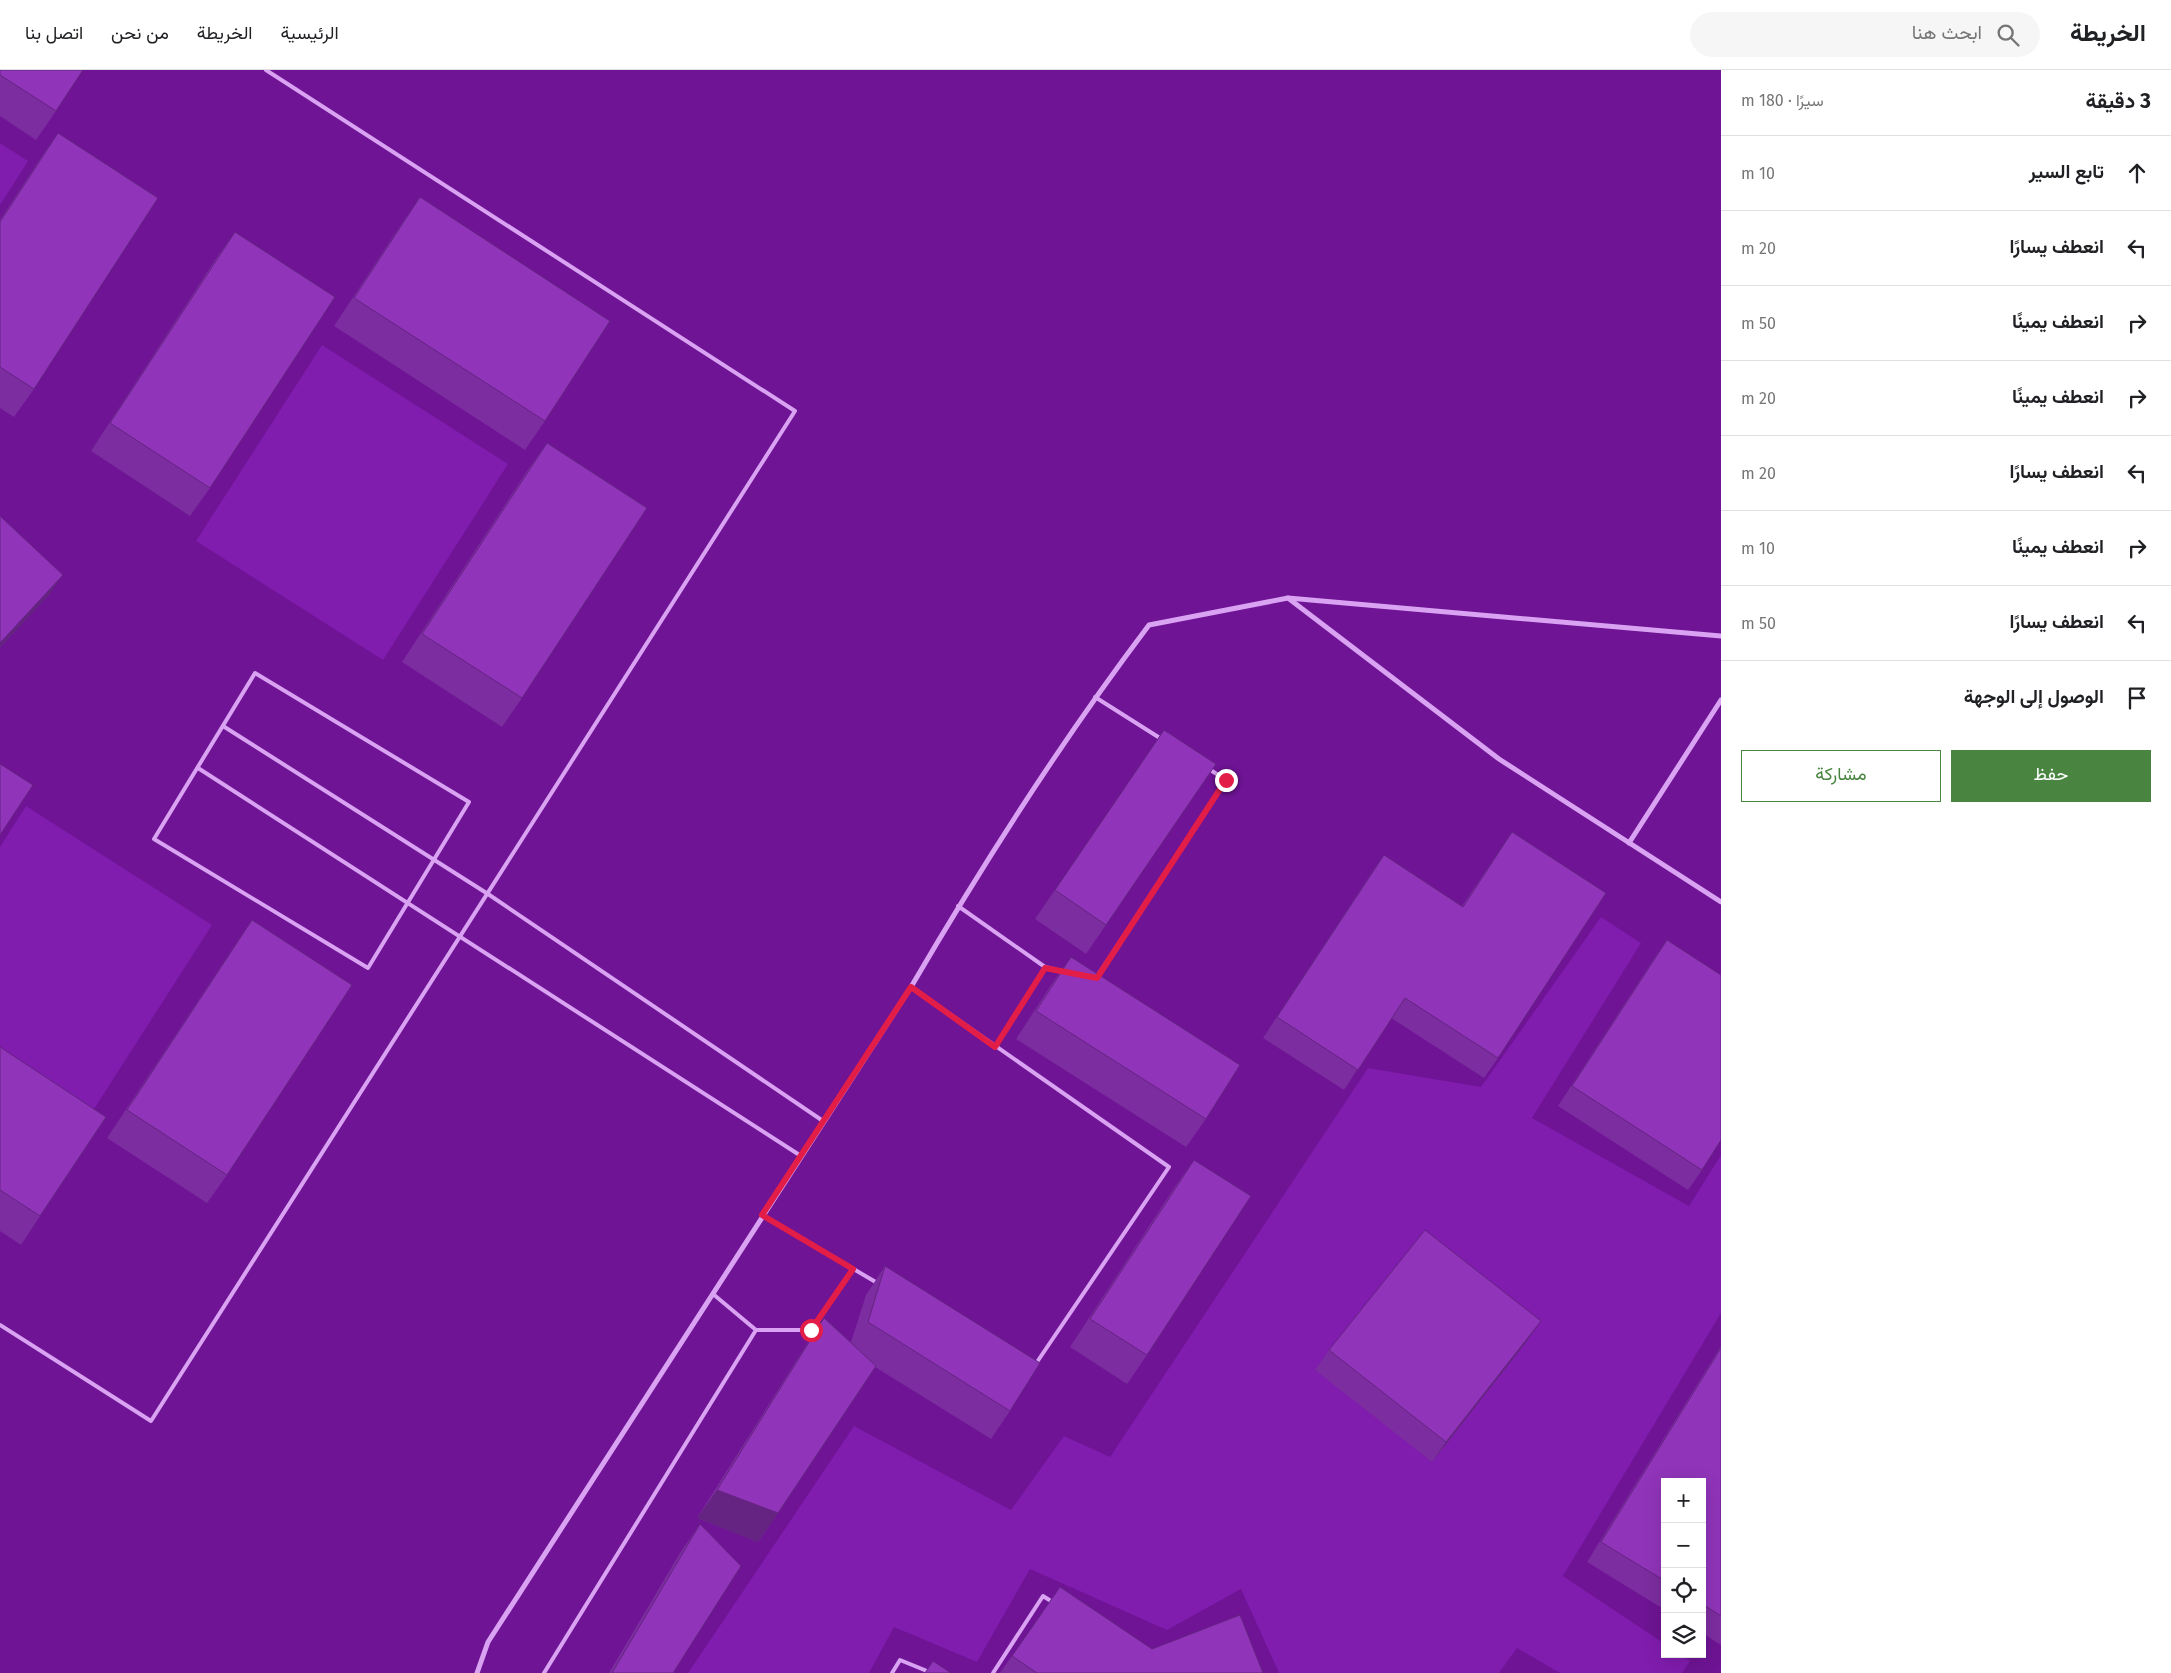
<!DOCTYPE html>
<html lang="ar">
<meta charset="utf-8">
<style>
body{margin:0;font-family:"Fira Sans",Vazirmatn,sans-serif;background:#f6f6f6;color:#202124;direction:rtl}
.controls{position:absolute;right:15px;bottom:15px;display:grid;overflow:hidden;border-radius:0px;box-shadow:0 5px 20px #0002}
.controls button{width:45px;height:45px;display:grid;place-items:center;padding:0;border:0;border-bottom:1px solid #e0e0e0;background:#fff;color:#202124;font:25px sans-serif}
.stop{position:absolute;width:15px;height:15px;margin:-11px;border:4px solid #e11d48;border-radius:50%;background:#fff}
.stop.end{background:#e11d48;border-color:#fff;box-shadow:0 1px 5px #0008}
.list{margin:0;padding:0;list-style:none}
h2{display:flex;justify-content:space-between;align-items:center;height:65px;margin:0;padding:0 20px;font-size:21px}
h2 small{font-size:16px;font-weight:400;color:#757577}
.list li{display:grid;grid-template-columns:32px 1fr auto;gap:15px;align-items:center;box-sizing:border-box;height:75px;padding:0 20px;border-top:1px solid #e0e0e0}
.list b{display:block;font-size:19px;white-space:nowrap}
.list em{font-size:16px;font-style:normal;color:#757577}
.actions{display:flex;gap:10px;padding:15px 20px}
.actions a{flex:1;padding:11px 0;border:1px solid #498540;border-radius:0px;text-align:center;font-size:18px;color:#498540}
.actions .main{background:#498540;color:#fff}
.icon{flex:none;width:28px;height:28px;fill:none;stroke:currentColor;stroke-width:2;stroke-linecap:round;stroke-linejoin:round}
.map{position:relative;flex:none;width:1721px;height:1603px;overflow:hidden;direction:ltr}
header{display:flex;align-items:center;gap:30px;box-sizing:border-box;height:70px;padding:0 25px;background:#fff;border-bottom:1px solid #e0e0e0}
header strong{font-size:24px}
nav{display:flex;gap:28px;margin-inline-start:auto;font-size:18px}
.search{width:350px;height:45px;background:#f6f6f6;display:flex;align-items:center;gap:12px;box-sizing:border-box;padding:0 18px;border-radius:28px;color:#757577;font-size:19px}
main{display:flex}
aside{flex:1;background:#fff}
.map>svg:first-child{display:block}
.green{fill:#801cae}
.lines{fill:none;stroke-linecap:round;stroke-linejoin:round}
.service{stroke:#d9a2f2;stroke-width:4}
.minor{stroke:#d9a2f2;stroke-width:5}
.wall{fill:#7c2d9f}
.shaded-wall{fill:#652482}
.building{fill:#9034b9;stroke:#652482}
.route{stroke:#e11d48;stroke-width:6}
</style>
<header>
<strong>الخريطة</strong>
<div class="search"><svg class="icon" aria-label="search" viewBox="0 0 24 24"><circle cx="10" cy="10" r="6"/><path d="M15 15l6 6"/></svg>ابحث هنا</div>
<nav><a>الرئيسية</a><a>الخريطة</a><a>من نحن</a><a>اتصل بنا</a></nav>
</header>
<main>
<aside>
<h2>3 دقيقة<small>سيرًا · 180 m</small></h2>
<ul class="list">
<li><svg class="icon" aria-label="ahead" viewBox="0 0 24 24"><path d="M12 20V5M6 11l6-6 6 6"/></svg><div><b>تابع السير</b></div><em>10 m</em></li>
<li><svg class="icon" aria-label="left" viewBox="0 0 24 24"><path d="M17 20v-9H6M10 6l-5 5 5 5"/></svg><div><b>انعطف يسارًا</b></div><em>20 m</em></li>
<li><svg class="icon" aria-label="right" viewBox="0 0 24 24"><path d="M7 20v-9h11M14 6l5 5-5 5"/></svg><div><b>انعطف يمينًا</b></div><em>50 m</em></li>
<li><svg class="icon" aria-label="right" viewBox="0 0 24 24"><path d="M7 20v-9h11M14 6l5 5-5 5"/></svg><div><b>انعطف يمينًا</b></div><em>20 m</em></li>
<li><svg class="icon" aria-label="left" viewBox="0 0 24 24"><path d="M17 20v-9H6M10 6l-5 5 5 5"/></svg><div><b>انعطف يسارًا</b></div><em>20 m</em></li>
<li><svg class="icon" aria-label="right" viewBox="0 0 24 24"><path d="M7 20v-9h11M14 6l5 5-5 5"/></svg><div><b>انعطف يمينًا</b></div><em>10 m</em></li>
<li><svg class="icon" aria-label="left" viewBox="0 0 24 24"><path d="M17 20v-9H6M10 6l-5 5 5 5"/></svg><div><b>انعطف يسارًا</b></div><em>50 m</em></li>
<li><svg class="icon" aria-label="arrive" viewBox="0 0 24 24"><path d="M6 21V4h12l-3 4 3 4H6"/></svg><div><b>الوصول إلى الوجهة</b></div></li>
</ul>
<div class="actions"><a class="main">حفظ</a><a>مشاركة</a></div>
</aside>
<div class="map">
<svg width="1721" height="1603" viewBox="0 0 1721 1603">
<rect width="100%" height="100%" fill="#6e1494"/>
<g class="green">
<polygon points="0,73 28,91 0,135"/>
<polygon points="322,275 508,394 383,590 196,471"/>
<polygon points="26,736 212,855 87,1050 0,995 0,777"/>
<polygon points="1601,847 1641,873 1532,1048 1689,1136 1721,1085 1721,1243 1563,1506 1665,1574 1665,1584 1680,1584 1690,1591 1682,1603 1560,1603 1517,1578 1499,1603 1279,1603 1241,1519 1167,1560 1030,1499 977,1592 894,1557 869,1603 688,1603 854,1356 1011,1440 1064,1366 1110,1387 1368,998 1481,1017"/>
</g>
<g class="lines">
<g class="service">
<polygon points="255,603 469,732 368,898 154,769"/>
<polyline points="1095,627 1163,670"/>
<polyline points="223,656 488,824 823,1051"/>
<polyline points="198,698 801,1086"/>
<polyline points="958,836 1045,897 995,977"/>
<polyline points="1045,897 1065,902"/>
<polyline points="1096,908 1226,710 1209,699"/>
<polyline points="911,917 1169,1097 1035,1295"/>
<polyline points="762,1145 879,1214"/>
<polyline points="0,1255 151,1351 795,341 266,0"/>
<polyline points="756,1260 811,1260 853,1199"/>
<polyline points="544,1603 756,1260 713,1224"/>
<polyline points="892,1603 900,1590 932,1603"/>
<polyline points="993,1603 1043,1526 1054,1533"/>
</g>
<g class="minor">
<polyline points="1288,528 1721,566"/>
<polyline points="1629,773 1721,630"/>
<path d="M477 1603 488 1572 911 917C984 792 1062 670 1149 555L1288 528 1499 689 1721 832"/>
</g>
</g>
<g class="wall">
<polygon points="0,0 56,41 36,70 0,46"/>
<polygon points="58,63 34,319 14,347 0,338 0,150 38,92"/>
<polygon points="420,127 545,351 525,380 334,256 400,156"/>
<polygon points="235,162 210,418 190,446 91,381 215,190"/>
<polygon points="547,373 522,628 502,657 402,592 527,401"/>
<polygon points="1164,660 1106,855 1086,884 1035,849"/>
<polygon points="1512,762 1498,988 1484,1008 1391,948 1344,1020 1263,968 1370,805 1384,785 1462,836"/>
<polygon points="252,850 227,1105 207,1133 107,1068 233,878"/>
<polygon points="1667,870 1702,1100 1688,1120 1558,1036 1653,890"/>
<polygon points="1071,887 1206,1049 1186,1077 1016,969 1051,915"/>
<polygon points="0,977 40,1146 21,1175 0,1161"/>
<polygon points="1194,1090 1147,1285 1127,1314 1070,1277 1174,1118"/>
<polygon points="885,1196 1010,1341 991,1369 875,1297 778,1443 758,1472 697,1448 805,1277 824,1248 851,1272 866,1225"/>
<polygon points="1527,1271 1432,1392 1315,1300 1329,1280"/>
<polygon points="1721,1276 1721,1575 1702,1563 1702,1412 1665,1412 1665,1540 1587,1492"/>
<polygon points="700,1454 673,1603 609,1603 680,1483"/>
<polygon points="1060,1517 1152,1579 1263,1603 1000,1603"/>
</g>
<g class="shaded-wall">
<polygon points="63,505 49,525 0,578 0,573"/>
<polygon points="1541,1251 1527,1271 1432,1392 1446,1372"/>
<polygon points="717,1420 778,1443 758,1472 697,1448"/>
</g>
<g class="building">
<polygon points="0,0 83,0 56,41 0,5"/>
<polygon points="58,63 158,128 34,319 0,297 0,152"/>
<polygon points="420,127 610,251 545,351 354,228"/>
<polygon points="235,162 335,227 210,418 110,353"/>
<polygon points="547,373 647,438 522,628 422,564"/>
<polygon points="0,446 63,505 0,573"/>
<polygon points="1164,660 1216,694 1106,855 1055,820"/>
<polygon points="0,694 33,715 0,765"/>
<polygon points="1512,762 1606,823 1498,988 1405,928 1358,1000 1277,947 1384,785 1463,837"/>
<polygon points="252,850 352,915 227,1105 127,1040"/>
<polygon points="1667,870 1721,905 1721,1070 1702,1100 1572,1016"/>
<polygon points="1071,887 1240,995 1206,1049 1036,941"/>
<polygon points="0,977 106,1047 40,1146 0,1120"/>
<polygon points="1194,1090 1251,1126 1147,1285 1090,1249"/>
<polygon points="1425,1160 1541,1251 1446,1372 1329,1280"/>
<polygon points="885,1196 1040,1293 1010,1341 868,1252"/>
<polygon points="824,1248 876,1296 778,1443 717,1420"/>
<polygon points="1721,1278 1721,1546 1702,1534 1702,1412 1665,1412 1665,1511 1601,1472"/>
<polygon points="700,1454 741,1496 673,1603 612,1603"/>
<polygon points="1060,1517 1152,1579 1240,1545 1263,1603 1037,1603 1012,1586"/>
<polygon points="933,1591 951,1603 925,1603"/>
</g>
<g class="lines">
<polyline class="route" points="811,1260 853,1199 762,1145 911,917 995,977 1045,898 1097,908 1226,710"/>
</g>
</svg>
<div class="controls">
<button>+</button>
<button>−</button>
<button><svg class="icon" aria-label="locate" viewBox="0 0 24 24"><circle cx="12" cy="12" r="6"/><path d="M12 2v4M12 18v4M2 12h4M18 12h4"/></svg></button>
<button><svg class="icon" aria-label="layers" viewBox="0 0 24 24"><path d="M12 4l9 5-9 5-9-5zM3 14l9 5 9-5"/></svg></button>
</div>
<div class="stop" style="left:811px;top:1260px"></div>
<div class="stop end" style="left:1226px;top:710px"></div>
</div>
</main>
